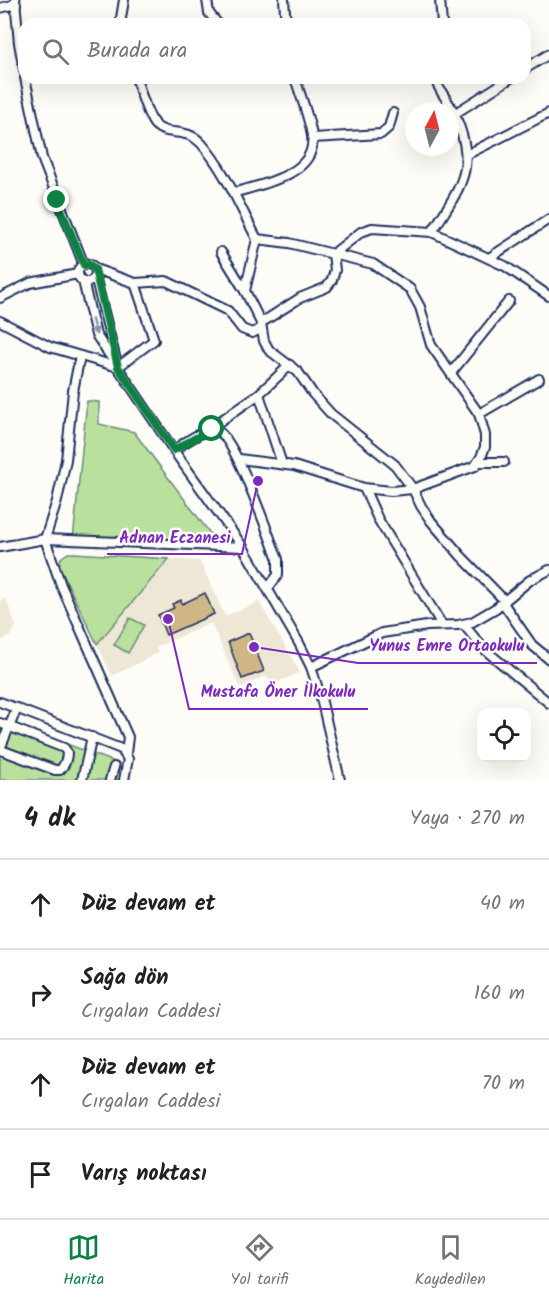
<!DOCTYPE html>
<html lang="tr">
<meta charset="utf-8">
<style>
body{margin:0;font-family:Kalam,sans-serif;background:#f2f2f2;color:#202124}
.controls{position:absolute;right:18px;bottom:18px;display:grid;overflow:hidden;border-radius:12px;box-shadow:0 6px 24px #0002}
.controls button{width:54px;height:54px;display:grid;place-items:center;padding:0;border:0;border-bottom:2px solid #e0e0e0;background:#fff;color:#202124;font:30px sans-serif}
.compass{position:absolute;left:405px;top:102px;width:54px;height:54px;border-radius:50%;background:#fff;box-shadow:0 6px 24px #0002;rotate:7deg}
.stop{position:absolute;width:18px;height:18px;margin:-14px;border:4px solid #0b8043;border-radius:50%;background:#fff}
.stop.end{background:#0b8043;border-color:#fff;box-shadow:0 2px 6px #0008}
.list{margin:0;padding:0;list-style:none}
h2{display:flex;justify-content:space-between;align-items:center;height:78px;margin:0;padding:0 24px;font-size:26px}
h2 small{font-size:20px;font-weight:400;color:#757577}
.list li{display:grid;grid-template-columns:39px 1fr auto;gap:18px;align-items:center;box-sizing:border-box;height:90px;padding:0 24px;border-top:2px solid #e0e0e0}
.list b{display:block;font-size:22px;white-space:nowrap}
.list p{margin:0;font-size:20px;white-space:nowrap;color:#757577}
.list em{font-size:20px;font-style:normal;color:#757577}
.icon{flex:none;width:33px;height:33px;fill:none;stroke:currentColor;stroke-width:2;stroke-linecap:round;stroke-linejoin:round}
.map{position:relative;flex:none;width:549px;height:780px;overflow:hidden}
.search{position:absolute;background:#fff;box-shadow:0 6px 24px #0002;left:18px;right:18px;top:18px;height:66px;display:flex;align-items:center;gap:15px;box-sizing:border-box;padding:0 21px;border-radius:18px;color:#757577;font-size:22px}
.sheet{height:438px;background:#fff}
nav{display:flex;justify-content:space-around;align-items:center;box-sizing:border-box;height:84px;border-top:2px solid #e0e0e0;background:#fff;font-size:16px;color:#757577}
nav a{display:grid;justify-items:center;gap:3px}
nav .on{color:#0b8043}
.map>svg:first-child{display:block}
.built{fill:#efe7d5}
.green{fill:#b9e19d;stroke:#6a887e;stroke-width:1.5}
.building{fill:#cfb686;stroke:#1b2f5e;stroke-width:1.5}
.lines{fill:none;stroke-linecap:round;stroke-linejoin:round}
.minor-casing{stroke:#1b2f5e;stroke-width:12}
.minor{stroke:#fdfcf7;stroke-width:8}
.oneway{fill:#8c96aa}
.route{stroke:#0b8043;stroke-width:8}
.leader{fill:none;stroke:#7b2cbf;stroke-width:2}
.callout-dot{fill:#7b2cbf;stroke:#fdfcf7;stroke-width:2}
.callout-label{font-size:16px;text-anchor:middle;font-weight:bold;fill:#7b2cbf;stroke:#fdfcf7;stroke-width:5;stroke-linejoin:round;paint-order:stroke}
</style>
<div class="map">
<svg width="549" height="780" viewBox="0 0 549 780">
<rect width="100%" height="100%" fill="#fdfcf7"/>
<filter id="ink" filterUnits="userSpaceOnUse"><feTurbulence type="fractalNoise" baseFrequency=".0167" numOctaves="2"/><feDisplacementMap in="SourceGraphic" scale="12" xChannelSelector="R" yChannelSelector="G"/><feConvolveMatrix kernelMatrix="1 2 1 2 8 2 1 2 1" color-interpolation-filters="sRGB"/></filter>
<g filter="url(#ink)">
<g class="built">
<polygon points="169,559 200,561 225,616 259,602 300,672 274,684 265,676 240,688 211,623 156,647 158,653 112,676 97,644"/>
<polygon points="6,599 16,626 11,636 0,641 0,601"/>
</g>
<g class="green">
<polygon points="87,401 99,402 99,424 134,432 221,548 73,540"/>
<polygon points="68,553 74,553 169,559 97,644 59,566 61,558"/>
<polygon points="130,618 144,625 128,653 114,645"/>
<polygon points="0,719 123,765 120,780 0,780"/>
</g>
<g class="building">
<polygon points="205,593 214,614 166,635 158,615 174,608 172,604 181,600 182,604"/>
<polygon points="249,633 264,671 242,679 228,642"/>
</g>
<g class="lines">
<g class="minor-casing">
<g id="minor">
<polyline points="15,0 19,43 24,70"/>
<polyline points="207,0 209,13 218,24"/>
<polyline points="284,0 286,24"/>
<polyline points="440,0 442,24"/>
<polyline points="0,8 16,4"/>
<polyline points="120,24 124,0"/>
<polyline points="525,69 549,54"/>
<polyline points="25,78 42,158 84,265"/>
<path d="M136 78C140 90 147 116 155 125 167 137 186 127 201 143 225 170 240 207 257 239L245 291 261 323 264 341 269 350 298 372 313 394 331 414 395 465 413 489 421 506 431 521 461 556 505 601"/>
<polyline points="454,114 511,78"/>
<polyline points="313,138 381,134 389,127 393,113"/>
<polyline points="466,155 549,113"/>
<path d="M233 193C259 185 318 175 312 136 309 117 301 97 295 78"/>
<path d="M432 232C462 185 479 166 453 111 448 100 438 90 435 78"/>
<polyline points="221,252 245,291"/>
<polyline points="489,258 549,219"/>
<circle cx="87" cy="273" r="9"/>
<polyline points="95,269 135,283 154,340 118,367"/>
<polyline points="95,276 116,360"/>
<polyline points="83,281 96,335 179,458 243,547 299,643 311,667 321,698 340,780"/>
<polyline points="135,283 166,281 228,311 242,329 252,333 261,329"/>
<polyline points="0,298 30,283 78,274"/>
<polyline points="0,321 50,347 118,367"/>
<polyline points="261,323 300,298 327,287 332,280 335,270 333,254 361,232 372,228 432,232 505,266 549,296"/>
<polyline points="80,356 73,391 66,460 57,501 45,539 61,585 128,737 126,753"/>
<polyline points="451,373 509,301"/>
<polyline points="259,394 282,464"/>
<polyline points="479,414 539,379"/>
<polyline points="209,429 259,394 290,365"/>
<path d="M174 450C183 444 206 427 216 430 235 435 269 538 278 559V575L268 588"/>
<polyline points="239,459 294,466 364,488 391,491 413,489 475,466 481,457 485,447 485,435 479,414 431,345 420,307 410,289 373,264 289,243 257,239"/>
<polyline points="478,462 504,462"/>
<polyline points="364,488 378,519 442,625"/>
<polyline points="0,547 45,539 243,547"/>
<polyline points="503,603 532,645 549,659"/>
<polyline points="464,625 484,649 549,703"/>
<polyline points="311,667 382,633 427,626 458,625 472,622 496,608 530,580 549,570"/>
<polyline points="0,702 121,749 128,759 124,780"/>
<path d="M0 723 64 748 67 752C67 759 65 765 60 770H55L1 750"/>
<polyline points="0,749 17,708"/>
<polyline points="82,780 92,737"/>
<polyline points="110,780 114,767"/>
</g>
</g>
<use href="#minor" class="minor"/>
</g>
<defs><path id="oneway-solid" d="M-6-.8H1V-3.2L6.5 0L1 3.2V.8H-6Z" transform="scale(1.5)"/></defs>
<use class="oneway" href="#oneway-solid" transform="translate(94 327) rotate(74)"/>
</g>
<g class="lines" filter="url(#ink)">
<polyline class="route" points="57,200 84,265 90,265 95,269 118,367 174,450 212,429"/>
</g>
<path class="leader" d="M258 481L242 554H107M254 647L358 663H537M168 619L189 709H368"/>
<g class="callout-dot">
<circle cx="258" cy="481" r="6"/>
<circle cx="254" cy="647" r="6"/>
<circle cx="168" cy="619" r="6"/>
</g>
<g class="callout-label">
<text x="175" y="543">Adnan Eczanesi</text>
<text x="447" y="651">Yunus Emre Ortaokulu</text>
<text x="278" y="697">Mustafa Öner İlkokulu</text>
</g>
</svg>
<div class="controls">
<button><svg class="icon" aria-label="locate" viewBox="0 0 24 24"><circle cx="12" cy="12" r="6"/><path d="M12 2v4M12 18v4M2 12h4M18 12h4"/></svg></button>
</div>
<svg class="compass" viewBox="-18 -18 36 36"><path d="M0-13l5 13h-10z" fill="#e53935"/><path d="M0 13l5-13h-10z" fill="#757577"/></svg>
<div class="stop" style="left:212px;top:429px"></div>
<div class="stop end" style="left:57px;top:200px"></div>
<div class="search"><svg class="icon" aria-label="search" viewBox="0 0 24 24"><circle cx="10" cy="10" r="6"/><path d="M15 15l6 6"/></svg>Burada ara</div>
</div>
<section class="sheet">
<h2>4 dk<small>Yaya · 270 m</small></h2>
<ul class="list">
<li><svg class="icon" aria-label="ahead" viewBox="0 0 24 24"><path d="M12 20V5M6 11l6-6 6 6"/></svg><div><b>Düz devam et</b></div><em>40 m</em></li>
<li><svg class="icon" aria-label="right" viewBox="0 0 24 24"><path d="M7 20v-9h11M14 6l5 5-5 5"/></svg><div><b>Sağa dön</b><p>Cırgalan Caddesi</p></div><em>160 m</em></li>
<li><svg class="icon" aria-label="ahead" viewBox="0 0 24 24"><path d="M12 20V5M6 11l6-6 6 6"/></svg><div><b>Düz devam et</b><p>Cırgalan Caddesi</p></div><em>70 m</em></li>
<li><svg class="icon" aria-label="arrive" viewBox="0 0 24 24"><path d="M6 21V4h12l-3 4 3 4H6"/></svg><div><b>Varış noktası</b></div></li>
</ul>
</section>
<nav>
<a class="on"><svg class="icon" aria-label="map" viewBox="0 0 24 24"><path d="M3 6l6-2 6 2 6-2v14l-6 2-6-2-6 2zM9 4v14M15 6v14"/></svg>Harita</a>
<a><svg class="icon" aria-label="directions" viewBox="0 0 24 24"><path d="M12 3l9 9-9 9-9-9zM9 14v-3h6M13 9l2 2-2 2"/></svg>Yol tarifi</a>
<a><svg class="icon" aria-label="saved" viewBox="0 0 24 24"><path d="M7 4h10v16l-5-4-5 4z"/></svg>Kaydedilen</a>
</nav>
